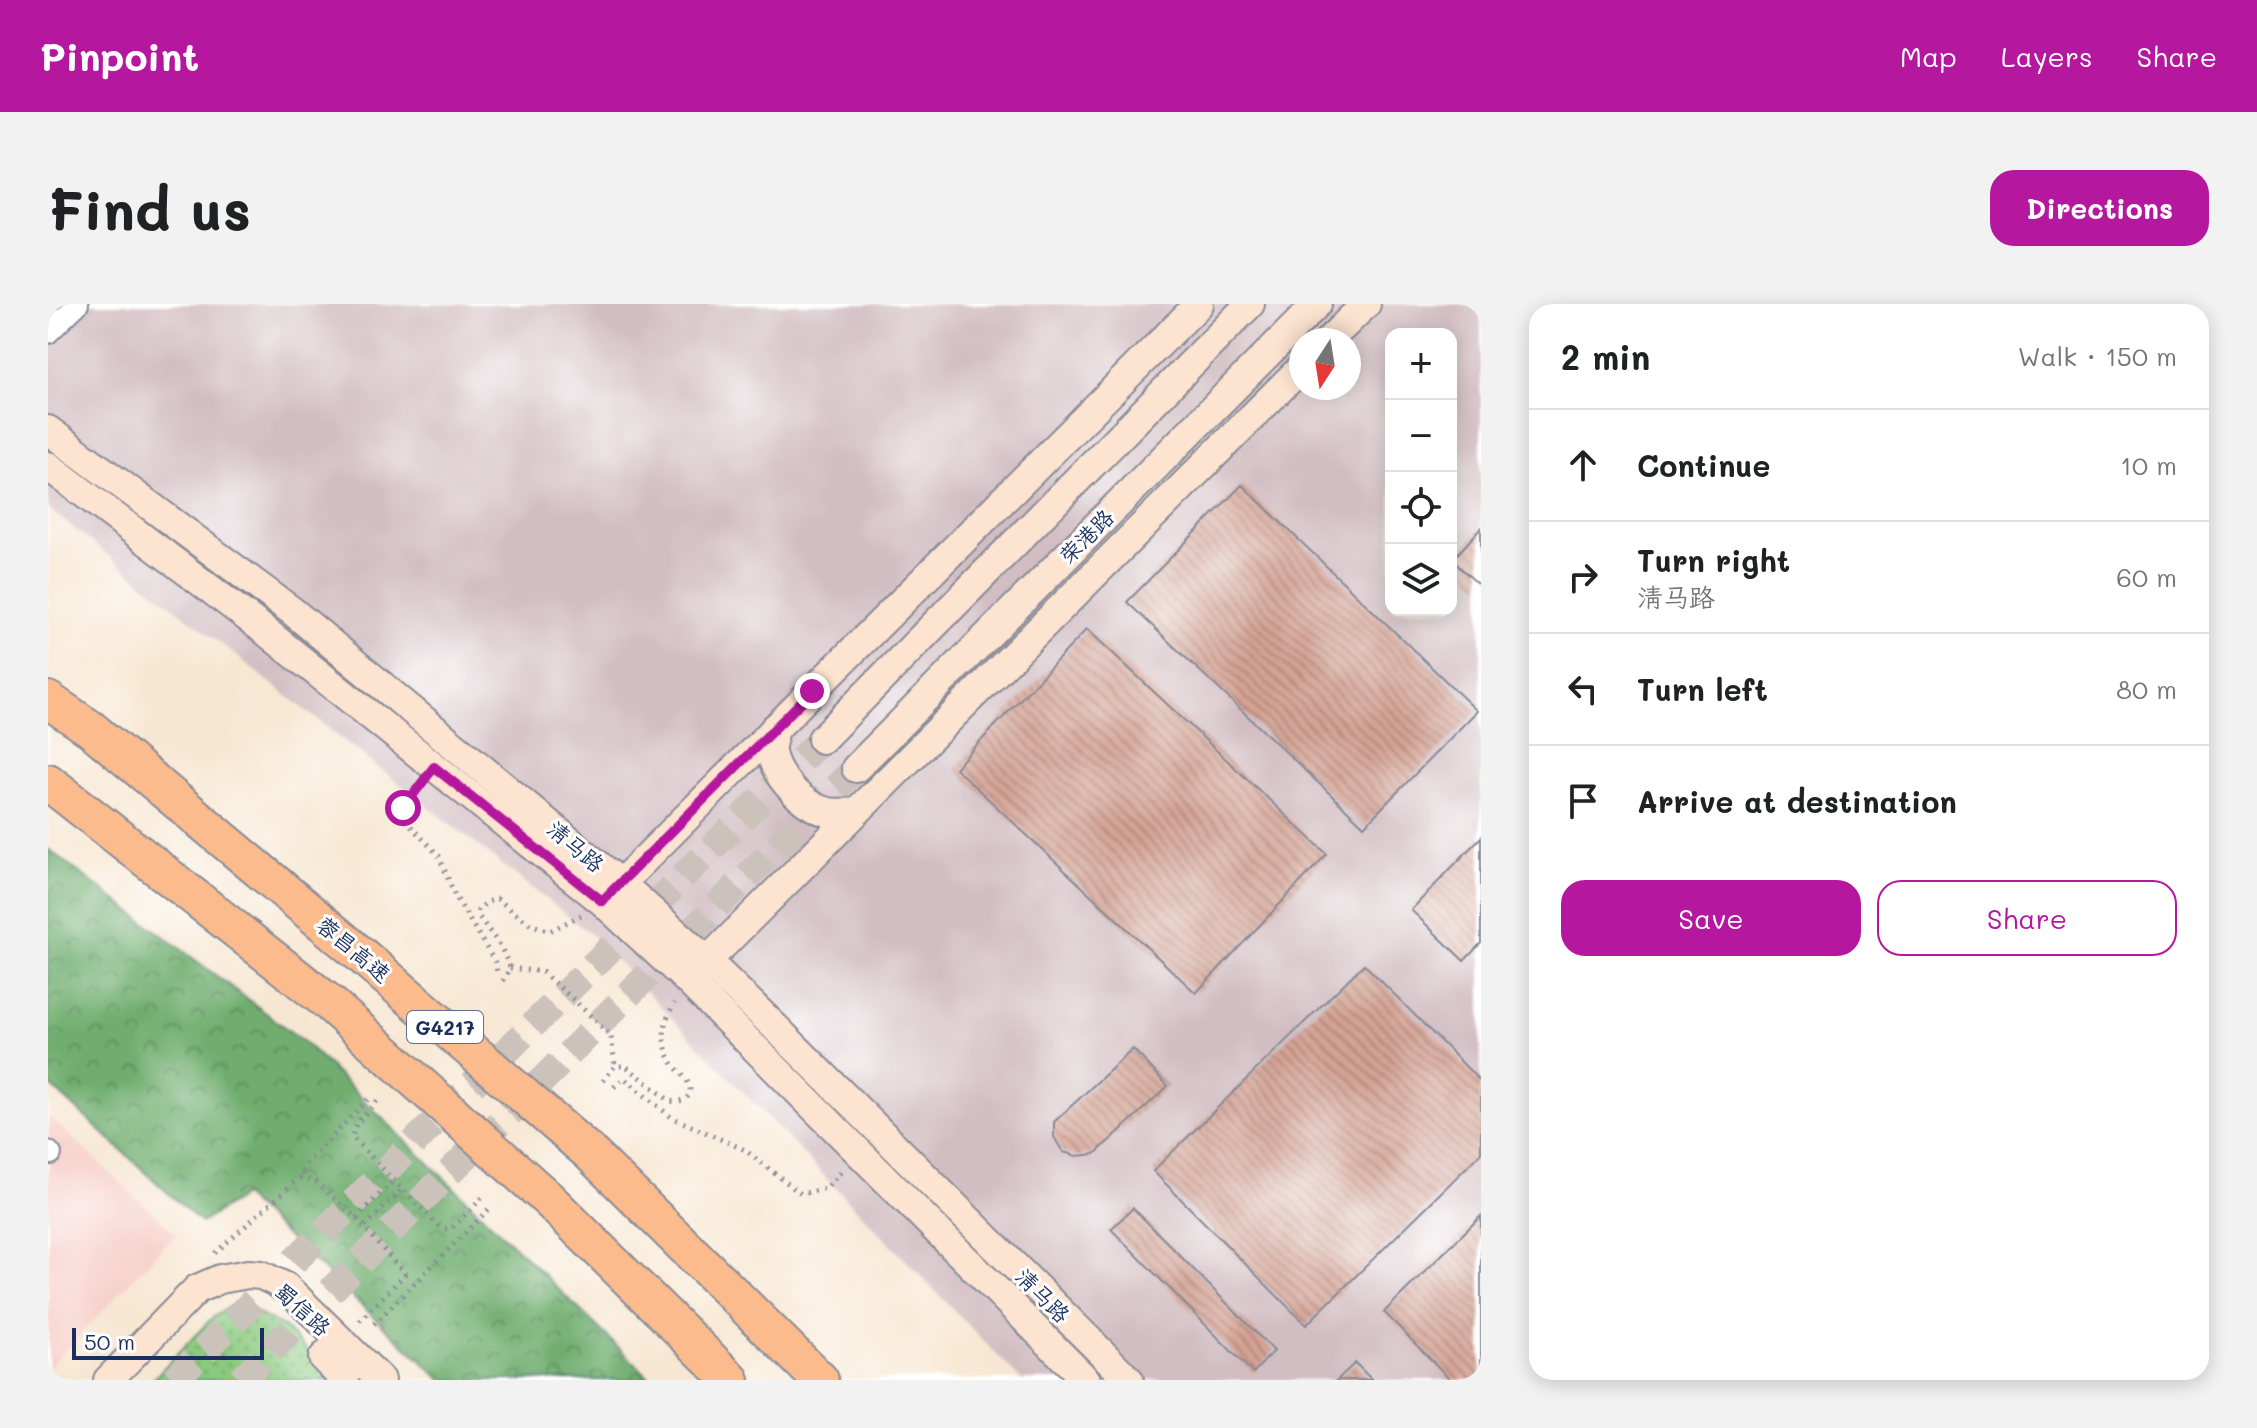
<!DOCTYPE html>
<meta charset="utf-8">
<style>
body{margin:0;font-family:Mali,"LXGW WenKai TC",sans-serif;background:#f2f2f2;color:#202124}
.controls{position:absolute;right:24px;top:24px;display:grid;overflow:hidden;border-radius:16px;box-shadow:0 4px 20px #0003}
.controls button{width:72px;height:72px;display:grid;place-items:center;padding:0;border:0;border-bottom:2px solid #e0e0e0;background:#fff;color:#202124;font:40px sans-serif}
.compass{position:absolute;left:1241px;top:24px;width:72px;height:72px;border-radius:50%;background:#fff;box-shadow:0 4px 20px #0003;rotate:192deg}
.scale{position:absolute;left:24px;bottom:20px;width:192px;box-sizing:border-box;padding-left:8px;border:4px solid #1b2f5e;border-top:0;font-size:22px;line-height:28px;white-space:nowrap;color:#1b2f5e;-webkit-text-stroke:6px #fff;paint-order:stroke}
.stop{position:absolute;width:24px;height:24px;margin:-18px;border:6px solid #b5179e;border-radius:50%;background:#fff}
.stop.end{background:#b5179e;border-color:#fff;box-shadow:0 2px 8px #0008}
.list{margin:0;padding:0;list-style:none}
h2{display:flex;justify-content:space-between;align-items:center;height:104px;margin:0;padding:0 32px;font-size:34px}
h2 small{font-size:26px;font-weight:400;color:#757577}
.list li{display:grid;grid-template-columns:52px 1fr auto;gap:24px;align-items:center;box-sizing:border-box;height:112px;padding:0 32px;border-top:2px solid #e0e0e0}
.list b{display:block;font-size:30px;white-space:nowrap}
.list p{margin:0;font-size:26px;white-space:nowrap;color:#757577}
.list em{font-size:26px;font-style:normal;color:#757577}
.actions{display:flex;gap:16px;padding:24px 32px}
.actions a{flex:1;padding:18px 0;border:2px solid #b5179e;border-radius:24px;text-align:center;font-size:28px;color:#b5179e}
.actions .main{background:#b5179e;color:#fff}
.icon{flex:none;width:44px;height:44px;fill:none;stroke:currentColor;stroke-width:2;stroke-linecap:round;stroke-linejoin:round}
.map{position:relative;flex:none;width:1433px;height:1076px;overflow:hidden;border-radius:24px}
header{display:flex;align-items:center;gap:48px;box-sizing:border-box;height:112px;padding:0 40px;background:#b5179e;color:#fff}
header strong{font-size:38px}
nav{display:flex;gap:44px;margin-inline-start:auto;font-size:28px}
.intro{display:flex;align-items:center;justify-content:space-between;box-sizing:border-box;height:192px;padding:0 48px}
h1{margin:0;font-size:56px}
.button{padding:20px 36px;border-radius:24px;background:#b5179e;color:#fff;font-size:28px;font-weight:700}
main{display:flex;gap:48px;padding:0 48px}
aside{flex:1;background:#fff;border-radius:24px;box-shadow:0 4px 20px #0003}
.map>svg:first-child{display:block}
.built{fill:#f7d0ca}
.industrial{fill:#d2bec2;fill-rule:evenodd}
.forest{fill:url(#forest-crowns);stroke:#466e66;stroke-width:2}
.park{fill:url(#park-dots);stroke:#537c6e;stroke-width:2}
.building{fill:url(#building-back-hatch)}
.lines{fill:none;stroke-linecap:round;stroke-linejoin:round}
.secondary-tunnel{stroke:#cbc2bb;stroke-width:28;stroke-dasharray:28 14;stroke-linecap:butt}
.street-casing{stroke:#898b98;stroke-width:24}
.secondary-casing{stroke:#898b98;stroke-width:32}
.highway-casing{stroke:#898b98;stroke-width:40}
.path{stroke:#898b98;stroke-width:5;stroke-dasharray:2 6;stroke-linecap:butt}
.street{stroke:#fff;stroke-width:20}
.secondary{stroke:#fde4d1;stroke-width:28}
.highway{stroke:#fbbb8c;stroke-width:36}
.route{stroke:#b5179e;stroke-width:10}
.labels{text-anchor:middle;dominant-baseline:central;stroke-width:6;stroke-linejoin:round;paint-order:stroke}
.shield{fill:#fff;stroke:#5f6d8e;stroke-width:2}
.shield-label{font-size:20px;font-weight:bold;fill:#1b2f5e}
.street-label{font-size:22px;fill:#1b2f5e;stroke:#fff}
</style>
<header>
<strong>Pinpoint</strong>
<nav><a>Map</a><a>Layers</a><a>Share</a></nav>
</header>
<div class="intro"><h1>Find us</h1><a class="button">Directions</a></div>
<main>
<div class="map">
<svg width="1433" height="1076" viewBox="0 0 1433 1076">
<defs>
<pattern id="forest-crowns" width="20" height="18" patternUnits="userSpaceOnUse" patternTransform="scale(2)"><rect width="20" height="18" fill="#70ad6e"/><path d="M2 6a3 3 0 1 1 6 0M12 15a3 3 0 1 1 6 0" fill="none" stroke="#5b8d5e"/></pattern>
<pattern id="park-dots" width="8" height="8" patternUnits="userSpaceOnUse" patternTransform="scale(2)"><rect width="8" height="8" fill="#8bc97f"/><path d="M2 2h.1M6 6h.1" fill="none" stroke="#71a46b" stroke-width="1.8" stroke-linecap="round"/></pattern>
<pattern id="building-back-hatch" width="6" height="6" patternUnits="userSpaceOnUse" patternTransform="scale(2)"><rect width="6" height="6" fill="#d4a293"/><path d="M-1 5l2 2M0 0l6 6M5-1l2 2" fill="none" stroke="#ab847b"/></pattern>
</defs>
<rect width="100%" height="100%" fill="#fff"/>
<filter id="ink" filterUnits="userSpaceOnUse"><feTurbulence type="fractalNoise" baseFrequency=".0125" numOctaves="2"/><feDisplacementMap in="SourceGraphic" scale="16" xChannelSelector="R" yChannelSelector="G"/><feConvolveMatrix kernelMatrix="1 2 1 2 8 2 1 2 1" color-interpolation-filters="sRGB"/></filter>
<filter id="wash" filterUnits="userSpaceOnUse"><feTurbulence type="fractalNoise" baseFrequency=".006" numOctaves="4" result="noise"/><feDisplacementMap in="SourceGraphic" scale="32" xChannelSelector="R" yChannelSelector="G"/><feGaussianBlur stdDeviation="1.8" result="paint"/><feColorMatrix in="noise" values="0 0 0 0 0 0 0 0 0 0 0 0 0 0 0 0 0 1.4 0 .05"/><feComposite in="paint" operator="in"/></filter>
<g filter="url(#wash)">
<rect width="100%" height="100%" fill="#f7e7d2"/>
<polygon class="built" points="0,812 128,930 0,1064"/>
<path class="industrial" d="M0 0H1433V1076H973L544 631 0 204ZM1343 30H1403V306H1343ZM1253 36H1301V84H1253Z"/>
<polygon class="forest" points="0,545 255,737 604,1076 394,1076 195,892 153,919 0,779"/>
<polygon class="park" points="189,998 237,1024 288,1076 104,1076 164,1014"/>
<g id="blocks">
<g class="building">
<polygon points="1194,181 1429,407 1316,522 1079,298"/>
<polygon points="1433,224 1433,283 1404,256"/>
<polygon points="1039,325 1279,550 1148,689 907,464"/>
<polygon points="1433,533 1433,639 1416,657 1363,606"/>
<polygon points="1316,660 1433,778 1433,849 1258,1021 1105,867"/>
<polygon points="1085,745 1120,782 1047,850 1029,852 1015,848 1006,833 1006,818"/>
<polygon points="1085,904 1226,1047 1205,1069 1063,925"/>
<polygon points="1433,912 1433,1076 1403,1076 1336,1008"/>
<polygon points="1307,1059 1324,1076 1289,1076"/>
</g>
</g>
</g>
<g filter="url(#ink)">
<use href="#blocks" fill-opacity="0" stroke="#898b98" stroke-width="2"/>
<g class="lines">
<g class="secondary-tunnel">
<polyline points="126,1076 774,435"/>
<polyline points="193,1076 808,464"/>
</g>
<g class="street-casing">
<g id="street">
<polyline points="0,29 30,0"/>
<polyline points="0,847 3,850"/>
</g>
</g>
<g class="secondary-casing">
<g id="secondary">
<polyline points="1281,36 1318,0"/>
<polyline points="0,126 244,307 572,579 659,657 728,724 1081,1076"/>
<polyline points="0,162 211,322 554,597 640,677 1038,1076"/>
<path d="M727 424C726 432 722 440 723 448 727 472 753 500 776 507 786 510 797 509 807 508"/>
<polyline points="774,435 1202,0"/>
<polyline points="808,464 1269,0"/>
<polyline points="561,591 1151,0"/>
<polyline points="646,670 1253,64"/>
<polyline points="291,1037 275,1054 297,1076"/>
<polyline points="60,1076 149,985 172,975 200,970 213,971 238,983 333,1076"/>
</g>
</g>
<g class="highway-casing">
<g id="highway">
<polyline points="0,396 43,425 313,651 542,849 772,1076"/>
<polyline points="0,478 280,698 500,895 683,1076"/>
</g>
</g>
<g class="path">
<polyline points="371,482 355,504 357,516 391,552 407,592 447,658 449,668"/>
<polyline points="462,664 494,668 527,697 563,732 567,762"/>
<polyline points="455,677 462,664 453,643 431,613 430,606 439,598 449,595 482,620 502,627 533,611"/>
<path d="M555 777 567 762H578L622 797C632 799 646 794 641 781 638 773 630 767 625 760 612 738 614 719 627 699"/>
<polyline points="566,783 576,774 623,813 697,846 753,890 778,884 794,867"/>
<polyline points="329,797 308,820 304,833 388,920 396,925 404,924 435,893"/>
<polyline points="252,873 268,878 308,914 357,970 309,1020"/>
<polyline points="308,914 345,877"/>
<polyline points="317,922 354,886"/>
<polyline points="167,949 252,873 256,862 322,793"/>
<polyline points="326,1020 443,903"/>
</g>
<use href="#street" class="street"/>
<use href="#secondary" class="secondary"/>
<use href="#highway" class="highway"/>
</g>
</g>
<g class="lines" filter="url(#ink)">
<polyline class="route" points="355,504 386,463 554,597 764,387"/>
</g>
<g class="labels">
<rect class="shield" x="359" y="707" width="76" height="32" rx="6"/>
<g class="shield-label">
<text x="397" y="723">G4217</text>
</g>
<g class="street-label">
<text transform="translate(1038 232) rotate(-45)">荣港路</text>
<text transform="translate(528 542) rotate(40)">清马路</text>
<text transform="translate(306 645) rotate(40)">蓉昌高速</text>
<text transform="translate(995 991) rotate(45)">清马路</text>
<text transform="translate(255 1005) rotate(42)">蜀信路</text>
</g>
</g>
</svg>
<div class="controls">
<button>+</button>
<button>−</button>
<button><svg class="icon" aria-label="locate" viewBox="0 0 24 24"><circle cx="12" cy="12" r="6"/><path d="M12 2v4M12 18v4M2 12h4M18 12h4"/></svg></button>
<button><svg class="icon" aria-label="layers" viewBox="0 0 24 24"><path d="M12 4l9 5-9 5-9-5zM3 14l9 5 9-5"/></svg></button>
</div>
<svg class="compass" viewBox="-18 -18 36 36"><path d="M0-13l5 13h-10z" fill="#e53935"/><path d="M0 13l5-13h-10z" fill="#757577"/></svg>
<div class="scale">50 m</div>
<div class="stop" style="left:355px;top:504px"></div>
<div class="stop end" style="left:764px;top:387px"></div>
</div>
<aside>
<h2>2 min<small>Walk · 150 m</small></h2>
<ul class="list">
<li><svg class="icon" aria-label="ahead" viewBox="0 0 24 24"><path d="M12 20V5M6 11l6-6 6 6"/></svg><div><b>Continue</b></div><em>10 m</em></li>
<li><svg class="icon" aria-label="right" viewBox="0 0 24 24"><path d="M7 20v-9h11M14 6l5 5-5 5"/></svg><div><b>Turn right</b><p>清马路</p></div><em>60 m</em></li>
<li><svg class="icon" aria-label="left" viewBox="0 0 24 24"><path d="M17 20v-9H6M10 6l-5 5 5 5"/></svg><div><b>Turn left</b></div><em>80 m</em></li>
<li><svg class="icon" aria-label="arrive" viewBox="0 0 24 24"><path d="M6 21V4h12l-3 4 3 4H6"/></svg><div><b>Arrive at destination</b></div></li>
</ul>
<div class="actions"><a class="main">Save</a><a>Share</a></div>
</aside>
</main>
